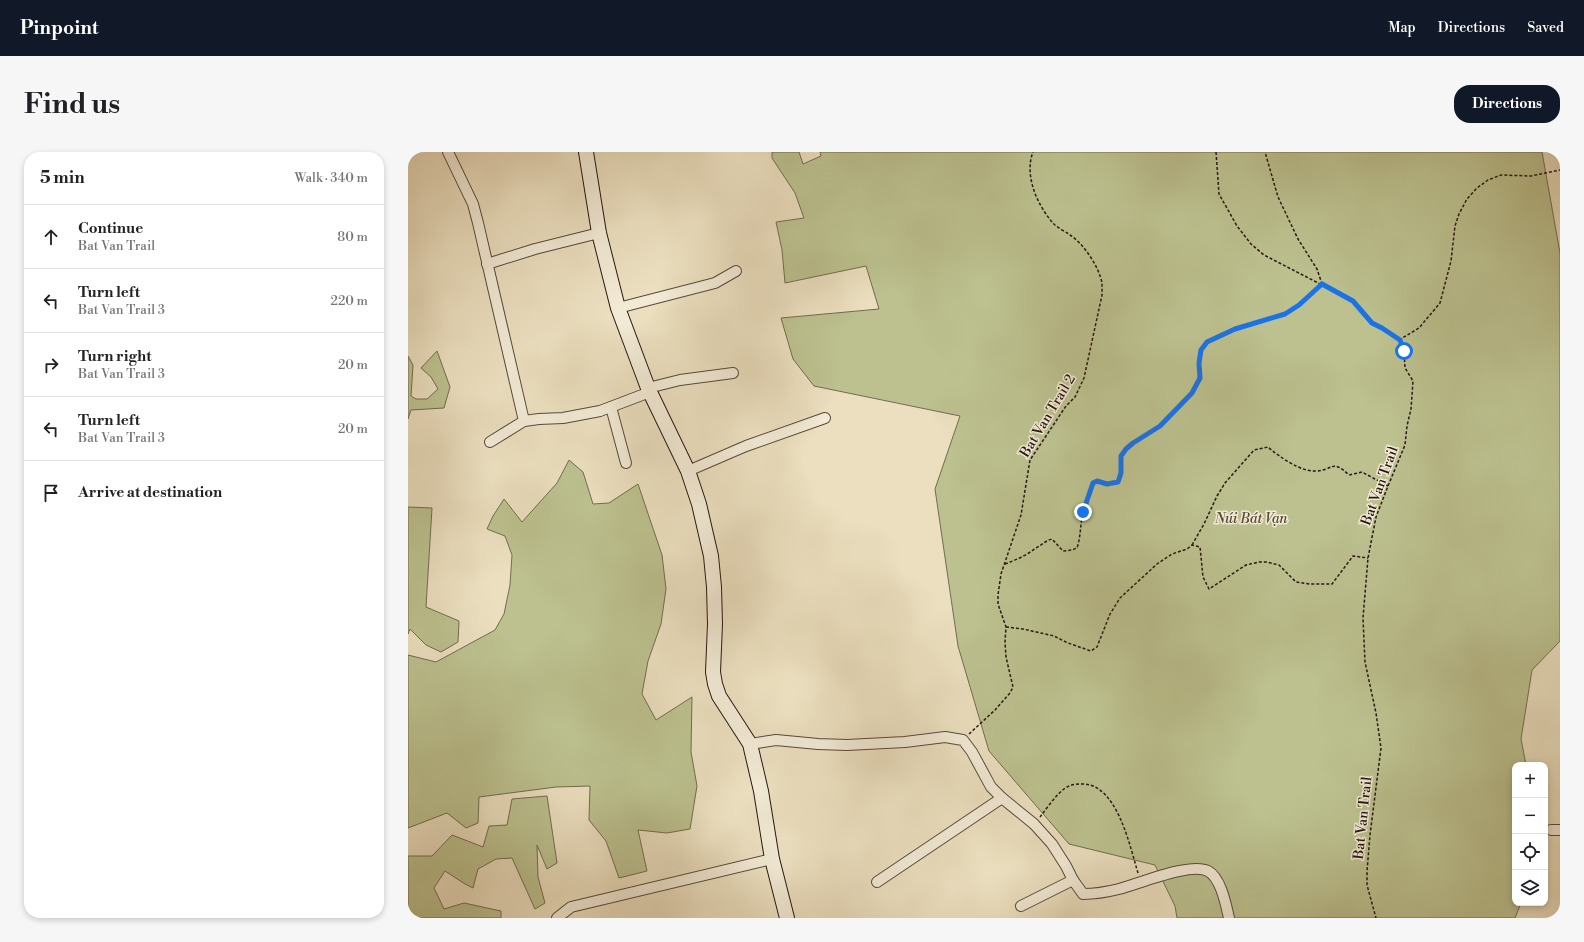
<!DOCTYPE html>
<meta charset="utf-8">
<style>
body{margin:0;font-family:"Libre Bodoni",serif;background:#f6f6f6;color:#202124}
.controls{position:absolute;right:12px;bottom:12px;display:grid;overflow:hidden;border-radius:8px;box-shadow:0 2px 6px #0003}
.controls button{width:36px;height:36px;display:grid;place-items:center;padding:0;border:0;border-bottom:1px solid #e0e0e0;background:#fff;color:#202124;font:20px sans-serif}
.stop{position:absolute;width:12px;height:12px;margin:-9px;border:3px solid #1a73e8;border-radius:50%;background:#fff}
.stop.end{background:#1a73e8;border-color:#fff;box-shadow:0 1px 4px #0008}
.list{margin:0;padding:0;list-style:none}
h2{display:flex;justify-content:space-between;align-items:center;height:52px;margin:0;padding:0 16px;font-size:17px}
h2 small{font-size:13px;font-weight:400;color:#757577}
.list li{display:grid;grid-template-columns:26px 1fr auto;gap:12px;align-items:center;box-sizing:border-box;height:64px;padding:0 16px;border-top:1px solid #e0e0e0}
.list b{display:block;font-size:15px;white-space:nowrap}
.list p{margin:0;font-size:13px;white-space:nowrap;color:#757577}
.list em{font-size:13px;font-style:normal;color:#757577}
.icon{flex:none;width:22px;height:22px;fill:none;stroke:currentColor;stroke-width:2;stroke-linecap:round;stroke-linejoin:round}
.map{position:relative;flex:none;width:1152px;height:766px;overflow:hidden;border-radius:16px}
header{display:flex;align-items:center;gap:24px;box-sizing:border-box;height:56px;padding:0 20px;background:#111827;color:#fff}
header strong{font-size:19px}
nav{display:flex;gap:22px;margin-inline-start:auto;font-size:14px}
.intro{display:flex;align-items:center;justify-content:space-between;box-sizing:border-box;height:96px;padding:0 24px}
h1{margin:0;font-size:28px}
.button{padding:10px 18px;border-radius:16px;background:#111827;color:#fff;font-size:14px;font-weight:700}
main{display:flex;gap:24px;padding:0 24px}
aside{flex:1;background:#fff;border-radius:16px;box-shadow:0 2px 6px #0003}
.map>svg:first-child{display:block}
.green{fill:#bcc18f;stroke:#726c50}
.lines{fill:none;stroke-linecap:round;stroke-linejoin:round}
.minor-casing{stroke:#58493c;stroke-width:12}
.secondary-casing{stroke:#271711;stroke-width:16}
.path{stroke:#271711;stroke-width:1.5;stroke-dasharray:3 2;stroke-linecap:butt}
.minor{stroke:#f2ead5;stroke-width:10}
.secondary{stroke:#f2ead5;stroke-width:14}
.route{stroke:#1a73e8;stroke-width:5}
.labels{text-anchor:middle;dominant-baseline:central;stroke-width:3;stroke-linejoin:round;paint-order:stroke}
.street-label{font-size:14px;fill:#271711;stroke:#f2ead5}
.park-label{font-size:14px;font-style:italic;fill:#544a37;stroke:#f2ead5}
</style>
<header>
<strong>Pinpoint</strong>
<nav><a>Map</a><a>Directions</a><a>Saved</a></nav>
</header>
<div class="intro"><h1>Find us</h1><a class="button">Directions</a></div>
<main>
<aside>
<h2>5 min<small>Walk · 340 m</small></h2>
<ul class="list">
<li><svg class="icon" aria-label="ahead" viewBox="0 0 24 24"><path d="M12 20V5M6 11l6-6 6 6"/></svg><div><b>Continue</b><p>Bat Van Trail</p></div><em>80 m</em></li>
<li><svg class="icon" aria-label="left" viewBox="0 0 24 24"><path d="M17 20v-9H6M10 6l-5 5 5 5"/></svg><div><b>Turn left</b><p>Bat Van Trail 3</p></div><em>220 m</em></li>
<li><svg class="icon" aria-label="right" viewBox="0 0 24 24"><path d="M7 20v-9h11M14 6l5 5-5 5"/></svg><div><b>Turn right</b><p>Bat Van Trail 3</p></div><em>20 m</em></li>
<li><svg class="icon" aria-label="left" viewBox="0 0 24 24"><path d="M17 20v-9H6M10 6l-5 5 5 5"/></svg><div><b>Turn left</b><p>Bat Van Trail 3</p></div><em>20 m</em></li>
<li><svg class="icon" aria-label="arrive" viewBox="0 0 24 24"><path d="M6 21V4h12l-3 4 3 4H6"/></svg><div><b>Arrive at destination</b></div></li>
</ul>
</aside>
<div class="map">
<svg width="1152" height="766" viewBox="0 0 1152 766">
<rect width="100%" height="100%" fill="#ebdfbf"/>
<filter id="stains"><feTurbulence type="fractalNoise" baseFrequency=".005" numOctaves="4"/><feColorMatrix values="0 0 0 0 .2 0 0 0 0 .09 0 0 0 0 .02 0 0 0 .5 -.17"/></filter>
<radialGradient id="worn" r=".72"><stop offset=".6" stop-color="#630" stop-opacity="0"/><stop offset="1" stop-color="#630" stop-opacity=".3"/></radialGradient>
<g class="green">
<polygon points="364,0 391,0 395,12 413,4 412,0 1134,0 1152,101 1152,489 1124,518 1113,587 1118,613 1107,613 1107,751 1113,751 1107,766 769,766 767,754 747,713 661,692 581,599 550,494 527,337 552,264 406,234 385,207 373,166 471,157 458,114 377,131 374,98 368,70 396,66 387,41 364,6"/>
<polygon points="29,199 42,235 36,256 3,258 0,267 0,204 5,213 3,244 8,247 19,247 30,237 23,225 13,216"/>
<polygon points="161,308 175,320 185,352 201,351 230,332 254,403 258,437 253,472 240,509 234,542 248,568 284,545 283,600 289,634 282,677 259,681 230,678 239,719 211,726 198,689 181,668 182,634 148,635 71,645 70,671 58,676 39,661 0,676 0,503 28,510 87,478 96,462 102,433 104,403 97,384 79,377 85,364 96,347 114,370 149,331"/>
<polygon points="0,355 24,356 18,455 51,469 50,490 33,500 18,493 2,477 0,482"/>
<polygon points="139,644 149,711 139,717 129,693 130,725 137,751 127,757 104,706 88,707 70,717 65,736 57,732 37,719 26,736 36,757 56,751 93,759 93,766 0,766 0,704 24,704 44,683 75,695 81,674 99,673 104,647"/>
</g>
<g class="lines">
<g class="minor-casing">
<g id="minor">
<polyline points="40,0 65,52 70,71 116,269"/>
<polyline points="79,112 127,97 191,81"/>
<polyline points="210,156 307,131 328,119"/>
<polyline points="240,236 272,228 325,221"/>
<polyline points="203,255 218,311"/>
<polyline points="82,290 116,269 131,267 155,266 192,259 242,240"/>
<polyline points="280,319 338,294 417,266"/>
<path d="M342 592 368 588 410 592 439 593 497 590 537 585 555 588 564 600 583 635 594 646 626 672 644 692 658 714 665 728 675 742C687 742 699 740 711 737 731 732 782 710 800 719 813 726 818 753 821 766"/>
<polyline points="1143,678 1152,678"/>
<polyline points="469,730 594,646"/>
<polyline points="613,754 665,728"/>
<polyline points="149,766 163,755 364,707"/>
</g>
</g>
<g class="secondary-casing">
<polyline id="secondary" points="178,0 191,81 210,156 240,236 280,319 291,352 303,404 306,435 307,472 305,520 307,532 311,544 342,592 353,639 364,707 379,766"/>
</g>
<g class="path">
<polyline points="808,0 811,42 829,74 843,92 856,103 945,149 964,171 991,188 996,199 997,216 1005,229 1003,257 999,274 997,293 980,334 968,365 960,406 955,466 957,510 968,561 973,596 962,683 959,719 959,733 968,766"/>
<polyline points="991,188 1011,176 1032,151 1043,109 1047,74 1051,62 1059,47 1069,36 1080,28 1093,23 1123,24 1152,18"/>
<path d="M784 393 796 372 809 344 817 331 846 298 860 295C870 304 893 320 907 319 925 319 923 306 941 323L954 320 980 334"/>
<path d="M597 412C608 408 619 403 628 396 635 392 637 389 644 387L655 399 664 398 669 396C673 384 672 373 675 361 678 351 682 341 685 331L689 329 699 332 710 330 713 321V304L718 297 725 291 752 274 784 241 792 226 791 211 793 198 799 190 827 177 877 161 891 153 914 132 909 117 890 87 870 45 857 0"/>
<polyline points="598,475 615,477 646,484 660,491 683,499 689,495 702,462 712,446 749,412 764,402 779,397 784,393 792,395 795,425 801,437 838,413 851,410 859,410 871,413 888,430 902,432 924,432 945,404 960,406"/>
<path d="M561 582 587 558 602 541 605 535 598 505 597 490 598 475 590 452V443L593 422 613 363 622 308 658 254 667 245 676 226 694 143C694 139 694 135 694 131 691 115 676 92 662 83 657 79 649 76 645 71 629 53 616 23 625 0"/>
<path d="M632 665C639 656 647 644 656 637 661 633 667 632 673 632 709 630 722 695 730 721"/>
</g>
<use href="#minor" class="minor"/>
<use href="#secondary" class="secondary"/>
</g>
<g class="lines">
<polyline class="route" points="675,360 685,331 689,329 699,332 710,330 713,321 713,304 718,297 725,291 752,274 784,241 792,226 791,211 793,198 799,190 827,177 877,162 891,153 914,132 945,149 964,171 974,176 992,188 996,199"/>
</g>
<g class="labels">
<g class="street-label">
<text transform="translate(640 264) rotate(-59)">Bat Van Trail 2</text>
<text transform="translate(972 334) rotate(-70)">Bat Van Trail</text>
<text transform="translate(955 666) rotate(-84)">Bat Van Trail</text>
</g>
<g class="park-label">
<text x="843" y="367">Núi Bát Vạn</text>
</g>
</g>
<rect width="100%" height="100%" filter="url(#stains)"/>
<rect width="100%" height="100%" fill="url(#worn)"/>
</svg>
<div class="controls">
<button>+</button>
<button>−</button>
<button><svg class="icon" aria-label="locate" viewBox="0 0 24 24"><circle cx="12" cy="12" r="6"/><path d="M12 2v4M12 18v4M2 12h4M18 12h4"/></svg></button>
<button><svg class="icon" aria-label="layers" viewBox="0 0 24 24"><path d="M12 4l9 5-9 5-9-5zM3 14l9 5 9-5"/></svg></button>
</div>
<div class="stop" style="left:996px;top:199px"></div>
<div class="stop end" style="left:675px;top:360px"></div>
</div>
</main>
